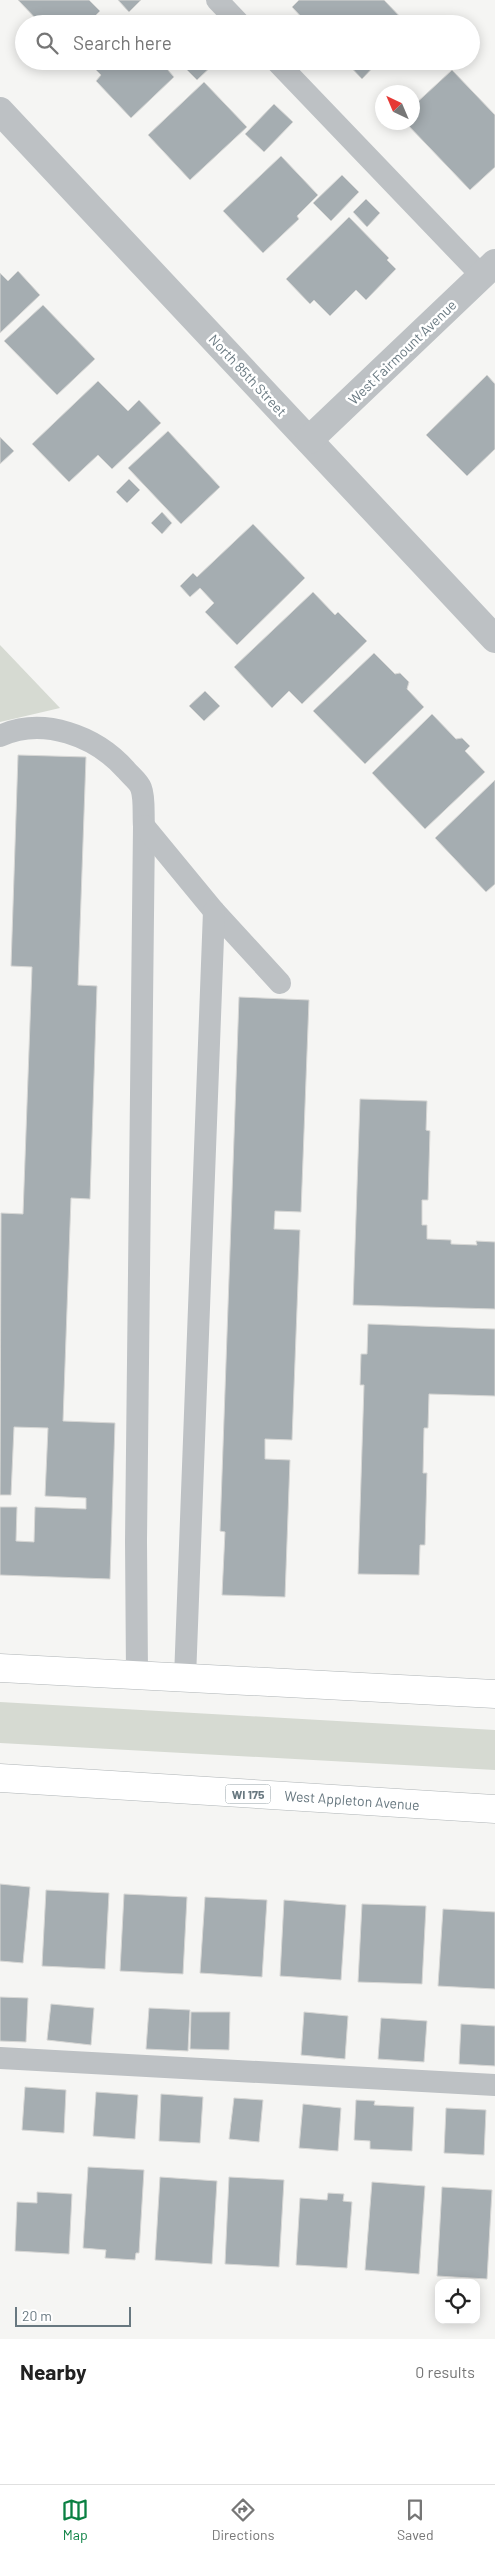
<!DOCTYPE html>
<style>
body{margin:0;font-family:Barlow,sans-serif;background:#f6f6f6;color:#222}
.controls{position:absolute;right:15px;bottom:15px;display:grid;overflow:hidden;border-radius:10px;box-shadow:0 2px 12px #0003}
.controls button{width:45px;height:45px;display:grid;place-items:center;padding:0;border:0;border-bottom:1px solid #e0e0e0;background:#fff;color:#222;font:25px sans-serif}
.compass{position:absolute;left:375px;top:85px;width:45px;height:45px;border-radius:50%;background:#fff;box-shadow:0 2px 12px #0003;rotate:316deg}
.scale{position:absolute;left:15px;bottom:12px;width:116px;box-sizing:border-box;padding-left:5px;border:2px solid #687880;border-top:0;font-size:14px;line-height:18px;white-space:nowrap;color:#687880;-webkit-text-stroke:4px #fff;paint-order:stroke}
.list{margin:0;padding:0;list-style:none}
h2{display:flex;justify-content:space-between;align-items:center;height:65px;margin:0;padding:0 20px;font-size:21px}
h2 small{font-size:16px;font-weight:400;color:#767676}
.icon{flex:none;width:28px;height:28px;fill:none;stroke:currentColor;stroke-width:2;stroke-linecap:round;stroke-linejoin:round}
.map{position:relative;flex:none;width:495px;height:2339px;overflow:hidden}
.search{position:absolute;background:#fff;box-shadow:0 2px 12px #0003;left:15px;right:15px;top:15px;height:55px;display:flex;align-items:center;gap:12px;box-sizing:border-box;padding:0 18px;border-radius:28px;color:#767676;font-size:19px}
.sheet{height:145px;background:#fff}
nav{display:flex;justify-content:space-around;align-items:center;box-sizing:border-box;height:70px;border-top:1px solid #e0e0e0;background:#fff;font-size:14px;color:#767676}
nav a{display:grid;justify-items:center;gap:2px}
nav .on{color:#0b8043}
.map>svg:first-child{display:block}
.green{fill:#d6dad2}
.building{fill:#a5adb1;stroke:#d7d7d5}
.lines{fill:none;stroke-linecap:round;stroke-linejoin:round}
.primary-casing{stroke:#afb4b6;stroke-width:29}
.lane{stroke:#bdc1c4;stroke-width:22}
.street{stroke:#bdc1c4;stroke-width:28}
.primary{stroke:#fff;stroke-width:28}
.labels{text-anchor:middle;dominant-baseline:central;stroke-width:5;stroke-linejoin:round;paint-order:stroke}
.shield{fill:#fff;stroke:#95a0a6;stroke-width:1}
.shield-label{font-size:12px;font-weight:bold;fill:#687880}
.street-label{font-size:14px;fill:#687880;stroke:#fff}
</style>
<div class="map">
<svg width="495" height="2339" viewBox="0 0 495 2339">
<rect width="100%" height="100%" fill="#f5f5f3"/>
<g class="green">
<polygon points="0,645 60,708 0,722"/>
<polygon points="0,1702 495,1730 495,1770 0,1743"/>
</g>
<g class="building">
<polygon points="18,0 89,0 100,11 87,24 41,24"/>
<polygon points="118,0 141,0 129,12"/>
<polygon points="299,0 384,0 407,24 308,24 292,7"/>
<polygon points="87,61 160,61 174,77 131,118 96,81 101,75"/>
<polygon points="178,61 217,61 197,80"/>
<polygon points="345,61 379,61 362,79"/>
<polygon points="452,70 495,115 495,167 470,190 405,122 412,122 412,107"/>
<polygon points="204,82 247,127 190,180 148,135"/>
<polygon points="274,104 293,122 264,152 245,134"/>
<polygon points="281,156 318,195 297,216 299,219 263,253 223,211"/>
<polygon points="342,175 359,192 331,221 313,203"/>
<polygon points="366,199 380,213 367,227 353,212"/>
<polygon points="349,217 389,258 387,260 396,269 366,300 356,290 330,316 314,300 310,304 286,279"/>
<polygon points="18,271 40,295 0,333 0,273 8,281"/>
<polygon points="43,305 95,359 57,395 4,341"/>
<polygon points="487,375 495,384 495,449 467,476 426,435"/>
<polygon points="98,381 128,411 139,400 161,423 112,469 98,455 69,482 32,444"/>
<polygon points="168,431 220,487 181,524 128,468"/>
<polygon points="0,437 14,451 0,464"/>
<polygon points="129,479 140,490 127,503 116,492"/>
<polygon points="162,512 172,523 162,534 151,523"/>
<polygon points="253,524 305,578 237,645 205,612 214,603 200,588 190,597 180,586 193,573 197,577"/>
<polygon points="313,592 335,615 338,612 367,641 302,704 289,691 272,708 234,667"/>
<polygon points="374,653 395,674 400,673 409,682 407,689 424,707 365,764 313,711"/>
<polygon points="205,691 220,706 204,721 189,706"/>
<polygon points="432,714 456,739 462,738 470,746 465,751 485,772 425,829 372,773"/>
<polygon points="18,755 86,757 78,985 97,986 90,1199 71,1198 63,1421 115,1423 110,1579 0,1575 0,1507 17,1507 16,1541 34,1542 35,1507 86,1509 86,1498 45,1496 48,1428 14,1427 11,1495 0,1495 1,1213 23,1214 32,967 11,966"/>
<polygon points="495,780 495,884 486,892 435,838"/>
<polygon points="239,997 309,1000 301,1212 275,1211 274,1229 300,1230 292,1440 265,1439 265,1459 290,1460 285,1597 222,1595 225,1532 220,1531"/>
<polygon points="360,1099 427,1101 426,1130 430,1131 428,1200 422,1200 422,1225 427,1225 427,1239 451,1240 451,1244 477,1245 476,1241 495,1242 495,1309 353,1305"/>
<polygon points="368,1324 495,1329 495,1396 429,1394 428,1428 424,1428 423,1473 427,1473 425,1545 420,1545 419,1575 358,1574 364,1385 360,1385 361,1354 367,1354"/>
<polygon points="0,1884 30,1887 23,1963 0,1961"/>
<polygon points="46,1890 109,1893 105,1969 42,1966"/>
<polygon points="124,1894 187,1897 183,1974 120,1971"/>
<polygon points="205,1897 267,1900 262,1977 200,1973"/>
<polygon points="284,1900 346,1905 341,1980 280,1976"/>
<polygon points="362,1904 426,1906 422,1984 358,1982"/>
<polygon points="443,1909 495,1912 495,1989 438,1986"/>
<polygon points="0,1997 28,1998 26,2042 0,2041"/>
<polygon points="51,2004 94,2008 91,2045 47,2040"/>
<polygon points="149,2008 190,2010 188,2051 146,2049"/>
<polygon points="191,2012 230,2012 229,2050 190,2049"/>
<polygon points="304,2012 348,2016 345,2059 301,2055"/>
<polygon points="381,2018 427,2021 424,2062 378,2059"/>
<polygon points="461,2024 495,2026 495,2066 459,2064"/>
<polygon points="25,2087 66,2090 64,2133 22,2130"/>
<polygon points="96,2092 138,2095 135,2139 93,2136"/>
<polygon points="161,2094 203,2097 200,2143 159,2141"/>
<polygon points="234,2098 263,2100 259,2142 229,2139"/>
<polygon points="356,2100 375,2101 374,2105 414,2107 412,2151 370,2149 370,2141 354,2140"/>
<polygon points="303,2104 341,2108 338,2151 299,2148"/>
<polygon points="446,2108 486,2110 484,2155 444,2153"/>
<polygon points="88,2167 144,2170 139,2253 136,2253 135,2260 105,2258 106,2250 83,2248"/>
<polygon points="160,2177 217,2181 212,2264 155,2260"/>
<polygon points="229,2177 284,2180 279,2267 225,2264"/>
<polygon points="372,2182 425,2186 419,2274 365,2270"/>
<polygon points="442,2187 492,2190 487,2279 437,2276"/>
<polygon points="37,2192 72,2194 69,2254 15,2251 17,2202 37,2203"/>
<polygon points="328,2193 344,2194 343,2201 352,2202 347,2268 296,2265 300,2198 327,2200"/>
</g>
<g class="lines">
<g class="primary-casing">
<g id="primary">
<polyline points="0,1668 495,1694"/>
<polyline points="0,1778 495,1809"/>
</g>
</g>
<g class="lane">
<polyline points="217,0 240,24"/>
<polyline points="276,61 482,276"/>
<path d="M0 736C43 716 96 736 126 770 130 775 139 782 141 788 145 798 143 815 144 826L136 1541 137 1675"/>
<polyline points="144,826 214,911 280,983"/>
<polyline points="185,1678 214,911"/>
<polyline points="0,2058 495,2085"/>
</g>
<g class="street">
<polyline points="0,111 495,639"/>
<polyline points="309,440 495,263"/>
</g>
<use href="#primary" class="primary"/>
</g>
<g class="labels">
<rect class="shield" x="225.5" y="1784.5" width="45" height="19" rx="4"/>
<g class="shield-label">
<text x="248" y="1794">WI 175</text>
</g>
<g class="street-label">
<text transform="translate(402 352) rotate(-44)">West Fairmount Avenue</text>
<text transform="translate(248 375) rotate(47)">North 85th Street</text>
<text transform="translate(352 1800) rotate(4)">West Appleton Avenue</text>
</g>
</g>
</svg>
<div class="controls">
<button><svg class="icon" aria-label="locate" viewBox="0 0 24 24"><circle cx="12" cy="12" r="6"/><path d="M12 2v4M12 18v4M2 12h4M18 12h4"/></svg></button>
</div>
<svg class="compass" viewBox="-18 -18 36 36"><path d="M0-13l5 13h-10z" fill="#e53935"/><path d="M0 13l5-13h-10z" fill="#767676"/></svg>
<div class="scale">20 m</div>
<div class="search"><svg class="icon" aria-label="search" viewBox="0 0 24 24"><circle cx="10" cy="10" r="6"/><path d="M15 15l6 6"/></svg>Search here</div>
</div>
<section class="sheet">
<h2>Nearby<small>0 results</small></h2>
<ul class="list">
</ul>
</section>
<nav>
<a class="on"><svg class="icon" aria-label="map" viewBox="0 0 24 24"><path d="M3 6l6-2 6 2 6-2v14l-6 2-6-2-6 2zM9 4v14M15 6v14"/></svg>Map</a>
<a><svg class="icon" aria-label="directions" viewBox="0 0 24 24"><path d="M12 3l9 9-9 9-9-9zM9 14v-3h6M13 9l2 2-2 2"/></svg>Directions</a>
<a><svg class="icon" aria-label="saved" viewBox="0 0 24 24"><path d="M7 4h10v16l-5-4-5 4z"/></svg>Saved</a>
</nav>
